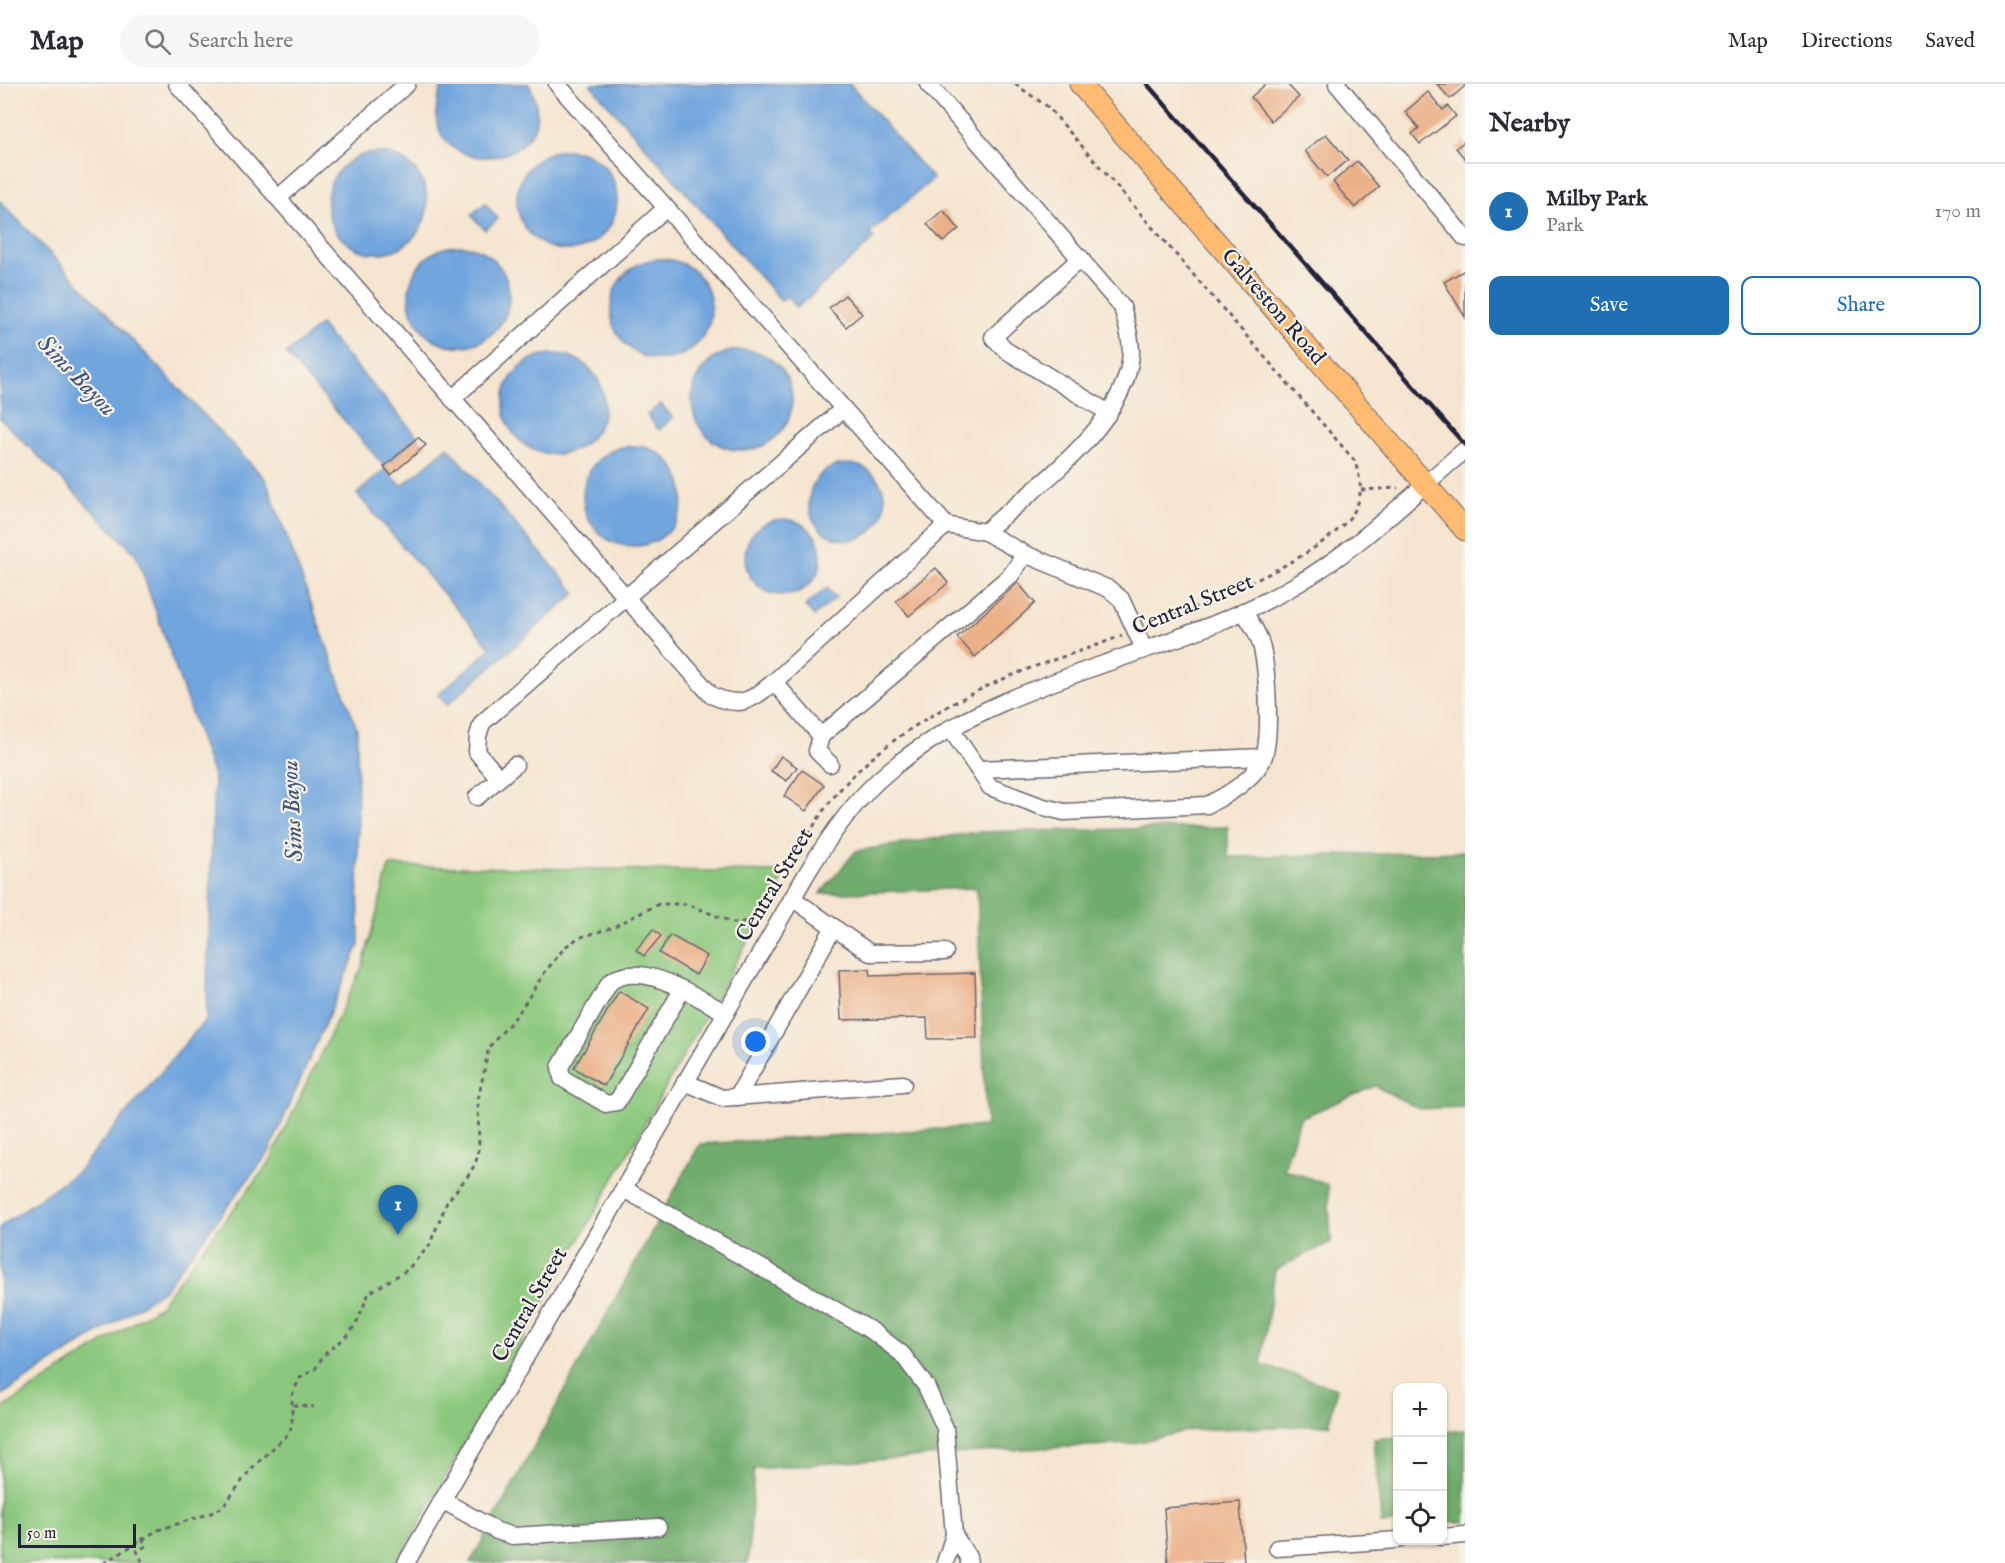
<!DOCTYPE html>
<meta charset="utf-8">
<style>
body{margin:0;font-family:"IM FELL English",serif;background:#f7f7f7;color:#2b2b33}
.controls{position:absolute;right:18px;bottom:18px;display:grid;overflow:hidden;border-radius:12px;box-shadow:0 2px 4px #0004}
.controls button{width:54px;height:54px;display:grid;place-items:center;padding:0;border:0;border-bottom:2px solid #e1e1e2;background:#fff;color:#2b2b33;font:30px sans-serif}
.scale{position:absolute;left:18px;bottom:15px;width:118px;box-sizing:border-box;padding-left:6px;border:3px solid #22223b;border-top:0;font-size:16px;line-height:21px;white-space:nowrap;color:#22223b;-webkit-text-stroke:4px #f7f3e8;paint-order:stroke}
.you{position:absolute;left:756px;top:958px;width:21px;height:21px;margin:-15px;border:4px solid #fff;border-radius:50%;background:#1a73e8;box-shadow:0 0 0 9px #1a73e833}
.badge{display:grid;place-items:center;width:39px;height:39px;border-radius:50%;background:#1f6fb2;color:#fff;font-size:20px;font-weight:700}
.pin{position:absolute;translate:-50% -50px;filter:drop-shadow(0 2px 3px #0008)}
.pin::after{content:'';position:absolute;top:32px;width:21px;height:18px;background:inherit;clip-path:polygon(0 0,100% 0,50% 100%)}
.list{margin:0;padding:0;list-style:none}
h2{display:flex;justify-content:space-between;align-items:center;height:78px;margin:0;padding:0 24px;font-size:26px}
h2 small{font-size:20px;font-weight:400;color:#7c7c81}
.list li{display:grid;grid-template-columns:39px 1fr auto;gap:18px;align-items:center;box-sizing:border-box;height:96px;padding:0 24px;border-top:2px solid #e1e1e2}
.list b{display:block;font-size:22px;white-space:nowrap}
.list p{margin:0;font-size:20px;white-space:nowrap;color:#7c7c81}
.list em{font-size:20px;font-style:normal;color:#7c7c81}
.actions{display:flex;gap:12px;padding:18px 24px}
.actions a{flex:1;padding:14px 0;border:2px solid #1f6fb2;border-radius:12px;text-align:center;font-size:21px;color:#1f6fb2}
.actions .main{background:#1f6fb2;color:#fff}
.icon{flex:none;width:33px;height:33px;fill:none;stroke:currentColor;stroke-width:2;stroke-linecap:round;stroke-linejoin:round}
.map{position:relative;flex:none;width:1465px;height:1479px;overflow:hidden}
header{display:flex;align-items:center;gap:36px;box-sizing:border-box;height:84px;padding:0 30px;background:#fff;border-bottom:2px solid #e1e1e2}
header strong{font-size:28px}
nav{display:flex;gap:33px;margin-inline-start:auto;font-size:21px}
.search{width:420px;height:54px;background:#f7f7f7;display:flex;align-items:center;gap:15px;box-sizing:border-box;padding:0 21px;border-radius:33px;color:#7c7c81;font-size:22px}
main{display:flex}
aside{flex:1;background:#fff}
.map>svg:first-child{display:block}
.green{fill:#8bc87d;stroke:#56755c;stroke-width:1.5}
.forest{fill:#70ac6c;stroke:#496754;stroke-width:1.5}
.water{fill:#71a5de;stroke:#4a648c;stroke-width:1.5}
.building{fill:#ebb088}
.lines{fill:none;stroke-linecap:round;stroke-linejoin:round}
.minor-casing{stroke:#6c666f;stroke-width:19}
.major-casing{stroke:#6c666f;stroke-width:23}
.path{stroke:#6c666f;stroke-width:3;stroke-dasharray:4.5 4.5;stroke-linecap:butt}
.minor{stroke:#fff;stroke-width:16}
.major{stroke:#febb71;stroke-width:21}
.rail{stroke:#22223b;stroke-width:4.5}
.labels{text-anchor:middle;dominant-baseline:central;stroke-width:4.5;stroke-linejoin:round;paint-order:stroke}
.street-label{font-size:22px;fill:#22223b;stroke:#f7f3e8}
.water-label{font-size:24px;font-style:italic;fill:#42567c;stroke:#f7f3e8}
</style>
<header>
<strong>Map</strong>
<div class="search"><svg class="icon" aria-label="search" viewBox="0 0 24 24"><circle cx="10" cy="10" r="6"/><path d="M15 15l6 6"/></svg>Search here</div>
<nav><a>Map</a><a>Directions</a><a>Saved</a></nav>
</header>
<main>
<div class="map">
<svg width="1465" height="1479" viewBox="0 0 1465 1479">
<rect width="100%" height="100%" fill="#f7f3e8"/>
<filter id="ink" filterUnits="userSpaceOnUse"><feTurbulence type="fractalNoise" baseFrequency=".0167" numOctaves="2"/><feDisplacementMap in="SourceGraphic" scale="12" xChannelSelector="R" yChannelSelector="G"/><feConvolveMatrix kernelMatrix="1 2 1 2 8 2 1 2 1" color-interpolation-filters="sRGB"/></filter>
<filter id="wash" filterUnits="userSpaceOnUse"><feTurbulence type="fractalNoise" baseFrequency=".008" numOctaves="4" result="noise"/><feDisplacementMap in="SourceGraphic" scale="24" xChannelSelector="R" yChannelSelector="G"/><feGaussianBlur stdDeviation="1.35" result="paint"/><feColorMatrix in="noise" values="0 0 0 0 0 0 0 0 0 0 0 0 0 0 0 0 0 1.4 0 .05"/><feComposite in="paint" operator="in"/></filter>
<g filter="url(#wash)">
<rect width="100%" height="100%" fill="#f5e5d0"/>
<polygon class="green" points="389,782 787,788 397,1479 0,1479 0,1326 158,1223 269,1079 363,881"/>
<g class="forest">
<polygon points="1228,743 1228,773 1465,768 1465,1023 1419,1025 1375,1002 1300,1034 1284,1085 1328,1101 1331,1158 1275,1186 1261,1281 1337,1304 1329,1341 1191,1346 1130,1360 1007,1366 754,1385 748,1479 470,1479 700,1060 986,1042 977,804 820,810 856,767 976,748"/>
<polygon points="1465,1346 1465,1438 1443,1438 1443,1348"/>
<polygon points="1397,1353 1397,1439 1381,1440 1374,1355"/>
</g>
<g class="water">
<path d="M443 0H529C574 93 401 102 443 0Z"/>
<polygon points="590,0 850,0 933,95 870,149 874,155 797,224 787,212 781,217"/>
<circle cx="567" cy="116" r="50"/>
<circle cx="377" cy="119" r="50"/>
<polygon points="0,117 266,396 357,645 359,861 269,1068 163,1207 0,1312 0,1143 78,1087 206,935 214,695 136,470 0,334"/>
<polygon points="485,119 498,135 485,146 471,131"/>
<circle cx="459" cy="212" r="50"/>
<circle cx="661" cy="225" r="50"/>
<polygon points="320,241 418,353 385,383 286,270"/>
<circle cx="742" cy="316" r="50"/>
<circle cx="554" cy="320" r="50"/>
<polygon points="661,320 673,334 659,346 647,331"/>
<circle cx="633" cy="412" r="50"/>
<polygon points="448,363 576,509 447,621 438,611 491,564 357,410 385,385 402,402"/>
<circle cx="847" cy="418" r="38"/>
<circle cx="783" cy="473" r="38"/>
<polygon points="827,504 836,514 814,532 805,522"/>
</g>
<g id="blocks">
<g class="building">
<polygon points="1266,0 1287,0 1299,13 1271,37 1251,13"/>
<polygon points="1437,0 1465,0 1465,2 1450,15"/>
<polygon points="1428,8 1443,26 1448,22 1456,32 1420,60 1412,50 1419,44 1405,28"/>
<polygon points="1326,50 1348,76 1327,93 1305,67"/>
<polygon points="1465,57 1465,75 1456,64"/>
<polygon points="1357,77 1379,103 1355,124 1333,98"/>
<polygon points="943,126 959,145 943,158 927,140"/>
<polygon points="1465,186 1465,233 1444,198"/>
<polygon points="845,211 862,230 846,243 829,224"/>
<polygon points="418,353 426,361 391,391 384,383"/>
<polygon points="936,484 948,499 909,532 896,517"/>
<polygon points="1018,499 1035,519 975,573 957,553"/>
<polygon points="781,672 797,683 787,697 771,687"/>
<polygon points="802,686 824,701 806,727 784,712"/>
<polygon points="653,845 661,852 644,872 636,866"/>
<polygon points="670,851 707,872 696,891 659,869"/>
<polygon points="870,885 870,892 975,889 977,954 928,955 927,934 841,936 839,886"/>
<polygon points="619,907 649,925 604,1002 574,984"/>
<polygon points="1240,1418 1244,1479 1168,1479 1164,1424"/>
</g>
</g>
</g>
<g filter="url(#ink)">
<use href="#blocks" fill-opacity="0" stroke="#6c666f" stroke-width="1.5"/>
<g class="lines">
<g class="minor-casing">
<g id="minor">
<polyline points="177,0 278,114"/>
<path d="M407 0 278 114 711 611C741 625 750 617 774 598L946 441 985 448 1025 470"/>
<polyline points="557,0 946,441"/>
<path d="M928 0 1122 223C1126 238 1131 252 1131 268 1128 340 1035 403 985 448"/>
<polyline points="1337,0 1465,154"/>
<polyline points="1081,174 993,253 1007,267 1109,329"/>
<polyline points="452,315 666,124"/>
<polyline points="774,598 821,652"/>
<path d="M950 644 990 703 1040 722 1064 728 1207 721C1226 712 1249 698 1261 679 1273 660 1267 587 1262 564 1259 550 1251 539 1243 527"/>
<polyline points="830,680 817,667 821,652 1011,491 1025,470 1109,505 1121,515 1144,565"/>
<polyline points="980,685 1263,673"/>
<polyline points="499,694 477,668 478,652 482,639 843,325"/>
<polyline points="477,713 515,681"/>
<polyline points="792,814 870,869 945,868"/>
<path d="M682 906 617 1018 606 1020 562 994 560 983 610 898C642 875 696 913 726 929"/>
<polyline points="685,998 722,1014 903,1000"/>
<polyline points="737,1013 834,843"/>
<polyline points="624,1105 872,1247 902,1270 926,1302 945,1344 954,1451 945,1479"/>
<polyline points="442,1416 497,1447 513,1452 658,1443"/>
<polyline points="954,1451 968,1473 969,1479"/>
<polyline points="1442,1453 1465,1451"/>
<polyline points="1277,1464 1398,1456"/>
<path d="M406 1479 810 784C832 749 857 713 890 686 1004 591 1167 575 1294 502 1357 466 1410 412 1465 366"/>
</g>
</g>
<g class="major-casing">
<polyline id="major" points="1080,0 1465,446"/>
</g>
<g class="path">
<path d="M1015 0 1048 23 1354 376C1361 394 1364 412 1353 429 1324 473 1199 523 1148 541"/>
<polyline points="1361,406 1398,404"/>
<path d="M805 759C843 675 945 617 1028 585 1059 573 1091 565 1122 551"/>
<polyline points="293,1321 314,1323"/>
<polyline points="142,1454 146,1462 137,1467 142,1477"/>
<polyline points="104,1479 158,1446 211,1429 223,1423 250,1386 288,1350 292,1342 292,1311 300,1294 315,1285 324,1271 347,1252 356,1240 369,1209 407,1186 429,1162 447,1118 471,1088 476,1077 479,1066 478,1016 489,963 518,930 545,888 565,863 578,854 611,844 659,820 687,820 734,839 749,837 767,827"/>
</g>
<use href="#minor" class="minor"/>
<use href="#major" class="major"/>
<polyline class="rail" points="1147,0 1465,361"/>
</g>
</g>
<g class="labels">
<g class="street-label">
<text transform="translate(1273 223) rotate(49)">Galveston Road</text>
<text transform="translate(1193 521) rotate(-22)">Central Street</text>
<text transform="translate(775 801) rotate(-59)">Central Street</text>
<text transform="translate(530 1221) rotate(-60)">Central Street</text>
</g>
<g class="water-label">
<text transform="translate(76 292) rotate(46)">Sims Bayou</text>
<text transform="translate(293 727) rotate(-93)">Sims Bayou</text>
</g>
</g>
</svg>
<div class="controls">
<button>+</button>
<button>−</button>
<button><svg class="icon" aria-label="locate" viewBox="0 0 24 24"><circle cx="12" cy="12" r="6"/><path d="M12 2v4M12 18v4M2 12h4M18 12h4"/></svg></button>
</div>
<div class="scale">50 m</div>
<div class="you"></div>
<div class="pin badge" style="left:398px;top:1151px">1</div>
</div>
<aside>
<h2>Nearby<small></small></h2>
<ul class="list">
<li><span class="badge">1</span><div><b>Milby Park</b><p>Park</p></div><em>170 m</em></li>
</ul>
<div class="actions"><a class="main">Save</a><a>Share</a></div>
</aside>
</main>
